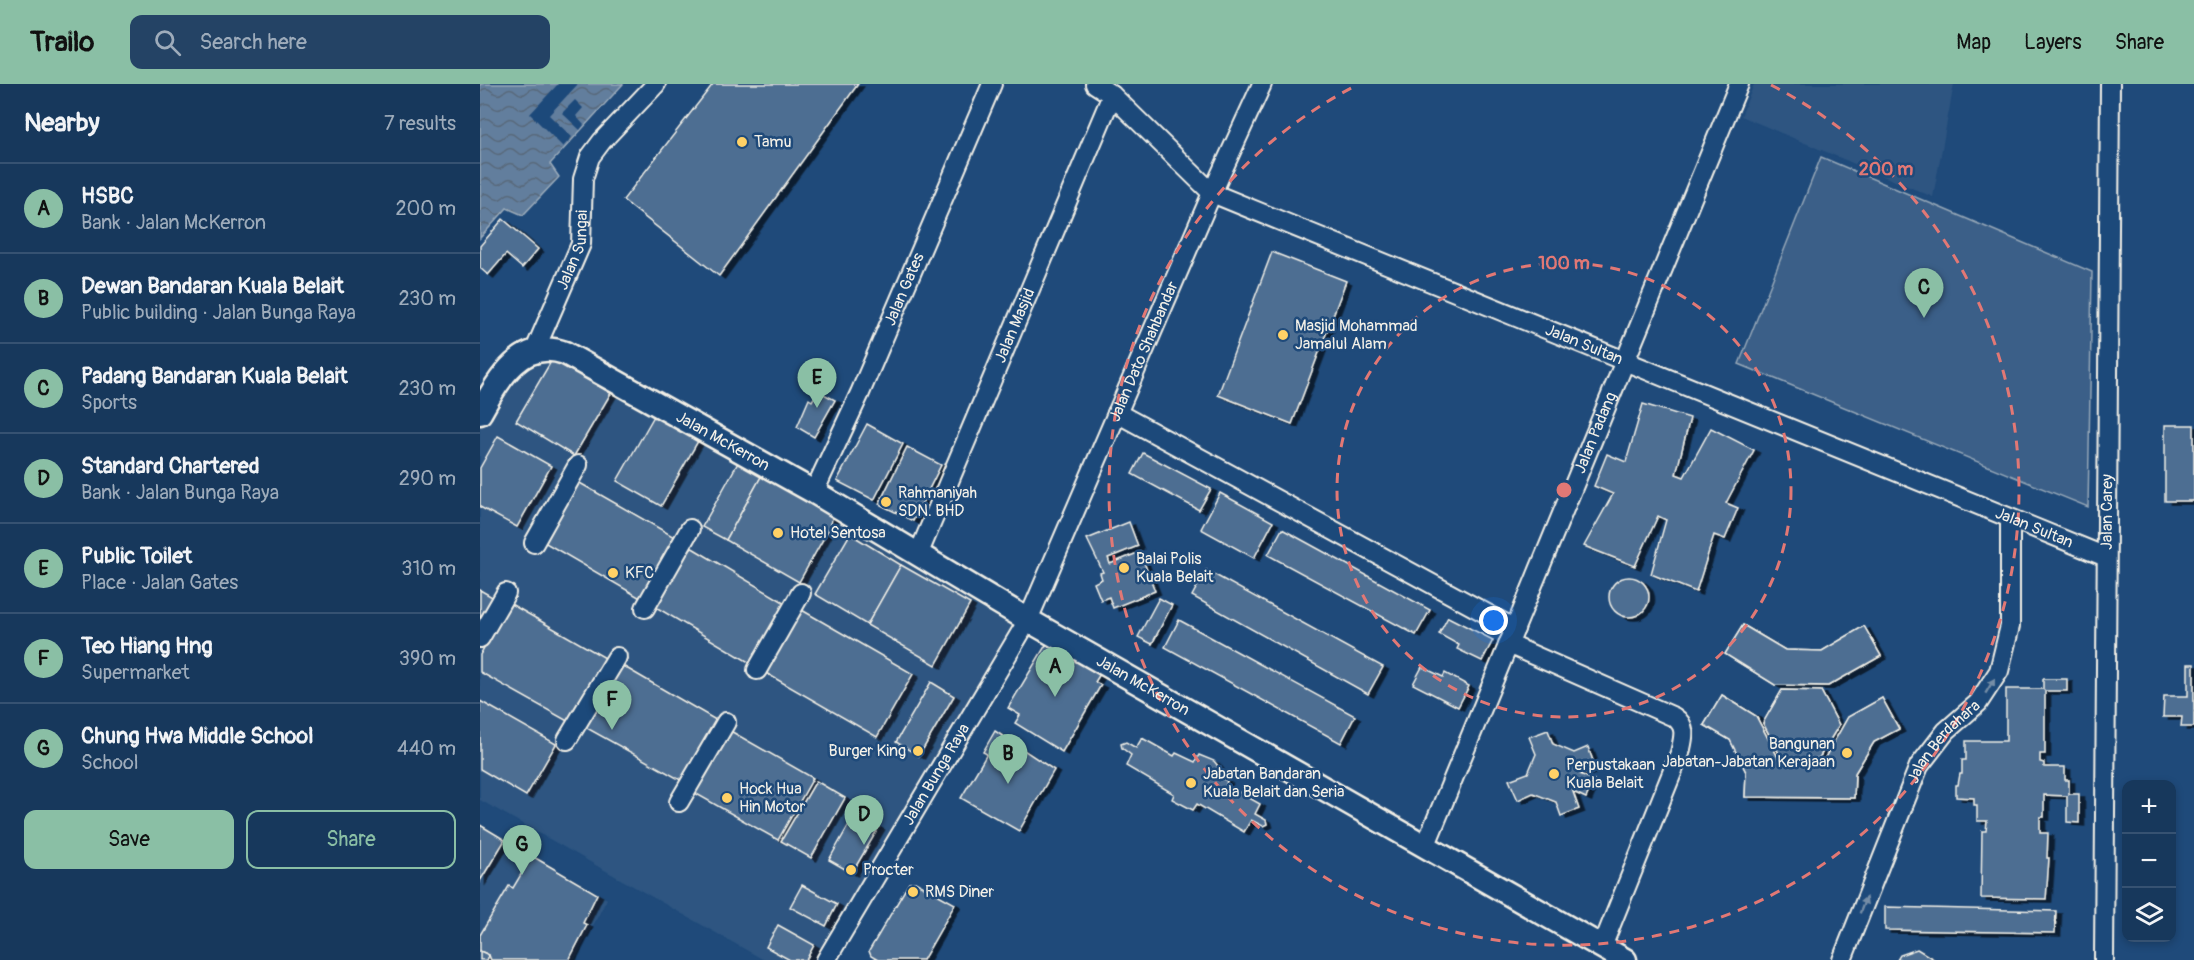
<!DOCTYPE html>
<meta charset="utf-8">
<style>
body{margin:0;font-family:Pangolin,sans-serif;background:#244365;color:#f1f3f6}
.controls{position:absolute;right:18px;bottom:18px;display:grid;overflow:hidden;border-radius:12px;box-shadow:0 3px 9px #0003}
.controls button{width:54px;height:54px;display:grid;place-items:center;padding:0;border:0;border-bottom:2px solid #365272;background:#17385c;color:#f1f3f6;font:30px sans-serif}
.you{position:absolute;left:1014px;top:537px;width:21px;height:21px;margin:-15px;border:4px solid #fff;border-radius:50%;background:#1a73e8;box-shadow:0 0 0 9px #1a73e833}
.badge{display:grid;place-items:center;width:39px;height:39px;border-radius:50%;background:#8abfa5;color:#111;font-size:20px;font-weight:700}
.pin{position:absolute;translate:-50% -50px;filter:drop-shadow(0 2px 3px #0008)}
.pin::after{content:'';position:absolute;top:32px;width:21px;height:18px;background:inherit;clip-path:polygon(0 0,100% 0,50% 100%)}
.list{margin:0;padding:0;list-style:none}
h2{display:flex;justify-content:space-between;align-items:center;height:78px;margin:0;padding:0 24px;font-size:26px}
h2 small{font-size:20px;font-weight:400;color:#9eacbb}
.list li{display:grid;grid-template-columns:39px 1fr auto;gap:18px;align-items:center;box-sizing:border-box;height:90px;padding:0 24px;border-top:2px solid #365272}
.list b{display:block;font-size:22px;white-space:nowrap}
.list p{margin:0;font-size:20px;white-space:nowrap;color:#9eacbb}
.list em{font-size:20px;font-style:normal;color:#9eacbb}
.actions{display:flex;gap:12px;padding:18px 24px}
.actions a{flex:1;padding:14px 0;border:2px solid #8abfa5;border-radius:12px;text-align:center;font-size:21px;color:#8abfa5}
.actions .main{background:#8abfa5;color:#111}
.icon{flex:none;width:33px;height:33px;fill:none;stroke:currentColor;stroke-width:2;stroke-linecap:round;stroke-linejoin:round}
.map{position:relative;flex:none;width:1714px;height:876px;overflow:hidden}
header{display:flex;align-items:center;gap:36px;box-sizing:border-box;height:84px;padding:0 30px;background:#8abfa5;color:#111}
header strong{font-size:28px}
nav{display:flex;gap:33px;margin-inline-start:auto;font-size:21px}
.search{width:420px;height:54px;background:#244365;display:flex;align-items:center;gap:15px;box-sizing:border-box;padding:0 21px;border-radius:12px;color:#9eacbb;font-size:22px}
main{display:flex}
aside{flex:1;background:#17385c}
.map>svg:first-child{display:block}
.built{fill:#2d5581}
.garden{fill:#3a5f88;stroke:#97a8b8;stroke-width:1.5}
.water{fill:url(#water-waves);stroke:#9cacbb;stroke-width:1.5}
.pier{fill:#1f4a7a}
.building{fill:#4d6e92;stroke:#f4f1e8;stroke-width:1.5;filter:url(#shadow)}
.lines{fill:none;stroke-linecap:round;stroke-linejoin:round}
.minor-casing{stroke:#f4f1e8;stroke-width:22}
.major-casing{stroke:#f4f1e8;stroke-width:27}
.minor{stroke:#1f4a7a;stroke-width:18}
.major{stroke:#1f4a7a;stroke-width:22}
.oneway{fill:#748da6}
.ring{fill:none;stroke:#e27875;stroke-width:3;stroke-dasharray:10 8}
.poi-dot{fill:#ffd166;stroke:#1f4a7a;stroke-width:2}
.labels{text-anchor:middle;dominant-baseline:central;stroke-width:5;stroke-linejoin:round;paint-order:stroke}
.poi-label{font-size:16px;fill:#f4f1e8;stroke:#1f4a7a;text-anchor:start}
.street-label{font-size:16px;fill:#f4f1e8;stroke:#1f4a7a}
.centre{fill:#e27875;stroke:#1f4a7a;stroke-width:3}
.ring-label{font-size:18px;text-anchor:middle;font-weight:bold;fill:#e27875;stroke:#1f4a7a;stroke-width:5;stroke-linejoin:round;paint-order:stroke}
</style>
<header>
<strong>Trailo</strong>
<div class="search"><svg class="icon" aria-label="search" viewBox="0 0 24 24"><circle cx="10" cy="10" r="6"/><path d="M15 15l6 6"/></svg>Search here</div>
<nav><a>Map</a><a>Layers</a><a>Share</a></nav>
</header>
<main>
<aside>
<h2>Nearby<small>7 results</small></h2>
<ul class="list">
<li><span class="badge">A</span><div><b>HSBC</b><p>Bank · Jalan McKerron</p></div><em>200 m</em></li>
<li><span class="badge">B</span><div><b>Dewan Bandaran Kuala Belait</b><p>Public building · Jalan Bunga Raya</p></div><em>230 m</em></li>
<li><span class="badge">C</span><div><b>Padang Bandaran Kuala Belait</b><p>Sports</p></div><em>230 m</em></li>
<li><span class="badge">D</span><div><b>Standard Chartered</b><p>Bank · Jalan Bunga Raya</p></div><em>290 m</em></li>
<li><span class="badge">E</span><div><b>Public Toilet</b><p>Place · Jalan Gates</p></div><em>310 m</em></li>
<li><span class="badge">F</span><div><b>Teo Hiang Hng</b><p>Supermarket</p></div><em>390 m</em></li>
<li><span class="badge">G</span><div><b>Chung Hwa Middle School</b><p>School</p></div><em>440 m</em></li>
</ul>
<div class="actions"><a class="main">Save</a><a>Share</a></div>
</aside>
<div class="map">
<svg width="1714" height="876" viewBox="0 0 1714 876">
<defs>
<pattern id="water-waves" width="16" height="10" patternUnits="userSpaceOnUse" patternTransform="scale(1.5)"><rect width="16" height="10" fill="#627e9d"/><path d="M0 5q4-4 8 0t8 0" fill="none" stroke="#58687a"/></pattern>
<filter id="shadow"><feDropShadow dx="5.5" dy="3" stdDeviation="0" flood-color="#0009"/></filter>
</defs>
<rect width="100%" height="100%" fill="#1f4a7a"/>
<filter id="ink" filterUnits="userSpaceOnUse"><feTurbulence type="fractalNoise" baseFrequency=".0167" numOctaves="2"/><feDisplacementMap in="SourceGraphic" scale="12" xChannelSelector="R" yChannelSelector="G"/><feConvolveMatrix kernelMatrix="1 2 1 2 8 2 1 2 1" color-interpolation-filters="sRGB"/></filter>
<g filter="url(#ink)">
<g class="built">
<polygon points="1274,0 1474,0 1453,113 1261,32"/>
<polygon points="68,264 548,536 346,876 284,876 0,716 0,331 14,307"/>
<polygon points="0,741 127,815 95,876 0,876"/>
</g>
<polygon class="garden" points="1341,73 1612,188 1608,423 1259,280"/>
<polygon class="water" points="0,0 143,0 70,80 79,93 43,131 27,124 0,154"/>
<g class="pier">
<polygon points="78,0 98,0 69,31 92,53 83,63 50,30"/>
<polygon points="95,16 103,24 96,32 104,41 100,46 82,29"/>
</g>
<g class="building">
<polygon points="233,0 378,0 239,192 143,116"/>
<polygon points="23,135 58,165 42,184 26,170 8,191 0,184 0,162"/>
<polygon points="792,168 866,197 812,340 738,311"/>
<polygon points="73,274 131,309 94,372 36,337"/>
<polygon points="338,307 355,316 334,353 317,343 329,315 332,317"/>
<polygon points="1163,320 1210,334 1196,390 1204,393 1231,344 1274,366 1246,419 1258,424 1245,455 1234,451 1216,508 1171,490 1186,436 1178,432 1155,482 1104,462 1133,410 1114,402 1127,370 1146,378"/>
<polygon points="179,329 216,350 213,354 218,357 181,422 137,397 174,332 177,334"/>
<polygon points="387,340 423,360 394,416 357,397"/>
<rect x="1685" y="341" width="29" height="76"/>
<polygon points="18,352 71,382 37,443 0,423 0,384"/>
<polygon points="427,363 461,381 433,437 399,420"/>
<polygon points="663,369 731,405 719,426 652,390"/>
<polygon points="259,377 282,391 246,456 222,443"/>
<polygon points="282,391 351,429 352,432 351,441 319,498 246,456"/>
<polygon points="98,398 196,454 162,515 64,458"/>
<polygon points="740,409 793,438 774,474 721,445"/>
<polygon points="649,438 658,462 628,474 630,480 660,468 675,507 633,524 629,513 621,516 614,499 622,495 620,489 623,488 607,455"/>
<polygon points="802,445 950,526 936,551 788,471"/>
<polygon points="370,450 421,481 387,541 335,510"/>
<polygon points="209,462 307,520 272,580 174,522"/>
<polygon points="421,481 490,520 456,581 387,541"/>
<polygon points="726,486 903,583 888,610 712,512"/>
<circle cx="1149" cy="513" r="20"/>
<polygon points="0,506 14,514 0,540"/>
<polygon points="679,514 692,521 672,560 658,553"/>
<polygon points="29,519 127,575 91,639 0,588 0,571"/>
<polygon points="320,525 433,590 397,653 284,588"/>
<polygon points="968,533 1013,556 1002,577 977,565 979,561 959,550"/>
<polygon points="699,536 875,632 861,659 685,563"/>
<polygon points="1263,541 1305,566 1342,567 1384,542 1401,572 1348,602 1295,601 1245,570"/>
<polygon points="1263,541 1305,566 1342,567 1384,542 1401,572 1348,602 1295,601 1245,570"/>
<polygon points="567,559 620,590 615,598 621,601 582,668 535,639 540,631 528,624"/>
<polygon points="1708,580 1714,580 1714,643 1701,643 1702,633 1683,633 1684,612 1708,612"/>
<polygon points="141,581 241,639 206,699 105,643"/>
<polygon points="942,583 963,593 965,589 989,602 978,623 933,600"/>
<polygon points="1563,595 1587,595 1587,607 1565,607 1565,670 1560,670 1560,678 1564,679 1564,683 1585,683 1585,696 1589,696 1589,710 1599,710 1599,739 1587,738 1587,712 1564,711 1564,733 1560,733 1560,749 1568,749 1567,774 1569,774 1566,815 1501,814 1502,747 1506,747 1507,737 1497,737 1497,721 1494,721 1494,714 1476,713 1476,701 1478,701 1480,690 1482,690 1482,676 1486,676 1486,657 1526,657 1526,605 1563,605"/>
<polygon points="451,598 474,612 439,672 416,658"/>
<polygon points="1302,606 1341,607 1359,641 1339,674 1302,675 1283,639"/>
<polygon points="1302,606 1341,607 1359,641 1339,674 1302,675 1283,639"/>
<polygon points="1242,611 1276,632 1301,679 1342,679 1368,633 1402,614 1419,645 1394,658 1375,689 1374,714 1265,713 1266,688 1250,656 1224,641"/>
<polygon points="1242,611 1276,632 1301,679 1342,679 1368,633 1402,614 1419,645 1394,658 1375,689 1374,714 1265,713 1266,688 1250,656 1224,641"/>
<polygon points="0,617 76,660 46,712 0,685"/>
<polygon points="247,645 333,694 298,756 213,708"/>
<polygon points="1068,646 1073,660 1094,669 1108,663 1116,685 1100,690 1114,696 1106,714 1093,708 1099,725 1081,732 1076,718 1053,709 1038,716 1029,696 1048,689 1056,670 1049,653"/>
<polygon points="515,647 574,686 539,747 481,714 507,670 503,668"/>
<polygon points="662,654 694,672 696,669 715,678 719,671 734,677 738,682 734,689 747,697 746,701 780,720 775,730 786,736 787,740 783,742 771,736 764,748 717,720 713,726 692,715 694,710 646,682 651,671 642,664 641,660 646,658 656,664"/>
<polygon points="336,697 365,714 331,774 301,757"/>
<polygon points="375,730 399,743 372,789 349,776"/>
<polygon points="0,741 25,756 0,797"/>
<polygon points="52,772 117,810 103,839 107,841 89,876 11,876 9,871 0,867 0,851 29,802 33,804"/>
<polygon points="435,798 475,820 443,876 398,876 391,872 389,867 429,799"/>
<polygon points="322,801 357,820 346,842 310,823"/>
<polygon points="1405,823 1576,827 1575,849 1405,846"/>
<polygon points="298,841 334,861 326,876 310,876 286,863"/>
<polygon points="1437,865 1455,876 1417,876 1420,871"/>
<polygon points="0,867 9,871 7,876 0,876"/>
</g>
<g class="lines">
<g class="minor-casing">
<g id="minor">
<path id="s1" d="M615 0 632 11 732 109 1626 473"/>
<path id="s2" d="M55 266 101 160 103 95 110 73 122 57 176 0"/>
<polyline points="637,329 1035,545"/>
<path id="s3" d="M334 408 380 309 512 0"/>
<polyline points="54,459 98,381"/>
<path id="s4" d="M438 471 632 11"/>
<polyline points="165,524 210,445"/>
<polyline points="0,554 26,509"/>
<path d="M1028 560 1194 633C1208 642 1203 655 1200 669L1122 863"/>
<polyline points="277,586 321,509"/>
<polyline points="87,656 137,573"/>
<polyline points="199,718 246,638"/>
<path id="s5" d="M945 763 1259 0"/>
<path id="s6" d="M346 876 548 536 732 109 782 0"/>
<path id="s7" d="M1362 876 1439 682 1466 647 1498 619 1519 587 1530 542V435"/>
<path id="s8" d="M1624 876 1630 0"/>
</g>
</g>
<g class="major-casing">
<g id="major">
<path id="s9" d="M0 329C18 297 41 253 85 269L334 408 548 536 1145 876"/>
</g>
</g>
<use href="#minor" class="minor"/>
<use href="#major" class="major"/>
</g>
<defs><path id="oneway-solid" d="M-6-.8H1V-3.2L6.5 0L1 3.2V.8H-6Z" transform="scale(1.5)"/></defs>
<g class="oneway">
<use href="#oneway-solid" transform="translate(1510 602) rotate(-59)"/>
<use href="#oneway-solid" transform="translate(1383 821) rotate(-69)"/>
</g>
</g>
<g class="ring">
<circle cx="1084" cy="406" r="227"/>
<path d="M1291 1A455 455 0 1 1 877 1"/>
</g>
<g class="poi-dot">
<circle cx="262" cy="58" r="6"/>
<circle cx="803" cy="251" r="6"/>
<circle cx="406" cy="418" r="6"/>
<circle cx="298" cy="449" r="6"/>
<circle cx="644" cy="484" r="6"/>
<circle cx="133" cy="489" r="6"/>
<circle cx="438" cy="667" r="6"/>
<circle cx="1367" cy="669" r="6"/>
<circle cx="1074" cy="690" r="6"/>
<circle cx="711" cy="699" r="6"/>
<circle cx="247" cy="714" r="6"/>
<circle cx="371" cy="786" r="6"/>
<circle cx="433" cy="808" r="6"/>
</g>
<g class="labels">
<g class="poi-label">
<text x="274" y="58">Tamu</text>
<text x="815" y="242">Masjid Mohammad<tspan x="815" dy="18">Jamalul Alam</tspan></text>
<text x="418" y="409">Rahmaniyah<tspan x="418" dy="18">SDN. BHD</tspan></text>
<text x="310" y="449">Hotel Sentosa</text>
<text x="656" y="475">Balai Polis<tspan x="656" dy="18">Kuala Belait</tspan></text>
<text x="145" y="489">KFC</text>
<text x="1355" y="660" text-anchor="end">Bangunan<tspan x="1355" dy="18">Jabatan-Jabatan Kerajaan</tspan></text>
<text x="426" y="667" text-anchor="end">Burger King</text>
<text x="1086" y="681">Perpustakaan<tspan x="1086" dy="18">Kuala Belait</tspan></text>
<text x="723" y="690">Jabatan Bandaran<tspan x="723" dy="18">Kuala Belait dan Seria</tspan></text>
<text x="259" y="705">Hock Hua<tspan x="259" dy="18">Hin Motor</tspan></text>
<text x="383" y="786">Procter</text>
<text x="445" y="808">RMS Diner</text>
</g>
<g class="street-label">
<text stroke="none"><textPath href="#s2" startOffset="108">Jalan Sungai</textPath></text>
<text stroke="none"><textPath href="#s3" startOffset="222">Jalan Gates</textPath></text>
<text stroke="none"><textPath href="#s4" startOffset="249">Jalan Masjid</textPath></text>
<text stroke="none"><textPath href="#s1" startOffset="562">Jalan Sultan</textPath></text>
<text stroke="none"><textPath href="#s6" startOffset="688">Jalan Dato Shahbandar</textPath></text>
<text stroke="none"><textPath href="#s5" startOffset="448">Jalan Padang</textPath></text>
<text stroke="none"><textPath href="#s9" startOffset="296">Jalan McKerron</textPath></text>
<text stroke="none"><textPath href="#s8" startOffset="448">Jalan Carey</textPath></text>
<text stroke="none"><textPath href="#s1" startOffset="1048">Jalan Sultan</textPath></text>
<text stroke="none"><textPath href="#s9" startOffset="782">Jalan McKerron</textPath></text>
<text stroke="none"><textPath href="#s7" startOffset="243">Jalan Berdahara</textPath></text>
<text stroke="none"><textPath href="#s6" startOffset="216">Jalan Bunga Raya</textPath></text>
</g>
</g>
<circle cx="1084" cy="406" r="9" class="centre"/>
<g class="ring-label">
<text x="1406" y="91">200 m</text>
<text x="1084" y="185">100 m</text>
</g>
</svg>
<div class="controls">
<button>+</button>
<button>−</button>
<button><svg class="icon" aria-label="layers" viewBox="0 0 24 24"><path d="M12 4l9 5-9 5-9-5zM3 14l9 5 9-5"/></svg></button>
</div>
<div class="you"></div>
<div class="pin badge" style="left:575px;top:613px">A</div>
<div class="pin badge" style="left:528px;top:700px">B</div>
<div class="pin badge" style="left:1444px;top:234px">C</div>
<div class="pin badge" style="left:384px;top:761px">D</div>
<div class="pin badge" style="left:337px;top:324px">E</div>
<div class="pin badge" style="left:132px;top:646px">F</div>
<div class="pin badge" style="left:42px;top:791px">G</div>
</div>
</main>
